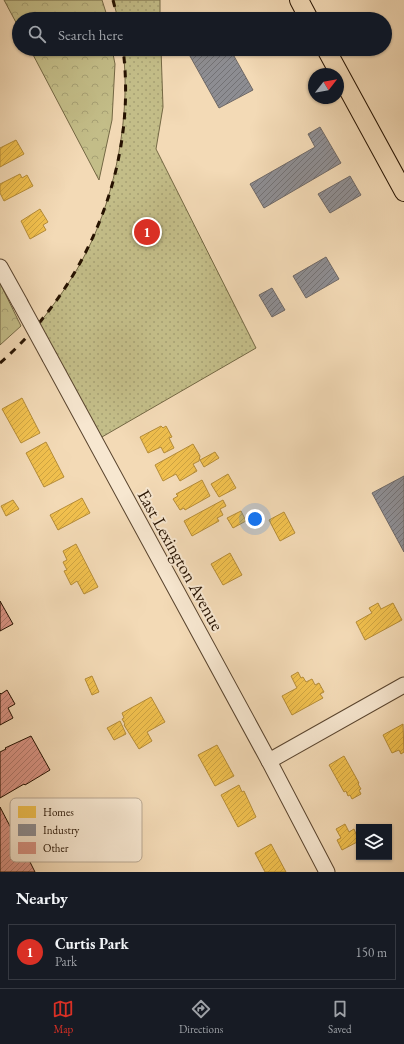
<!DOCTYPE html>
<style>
body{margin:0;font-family:"EB Garamond",serif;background:#242831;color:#f1f3f6}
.controls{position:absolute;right:12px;bottom:12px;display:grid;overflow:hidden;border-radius:0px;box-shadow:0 1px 3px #0004}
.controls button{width:36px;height:36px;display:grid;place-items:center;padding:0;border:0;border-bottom:1px solid #363941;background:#171b24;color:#f1f3f6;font:20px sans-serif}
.compass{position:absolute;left:308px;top:68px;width:36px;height:36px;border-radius:50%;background:#171b24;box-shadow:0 1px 3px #0004;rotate:59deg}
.you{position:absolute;left:255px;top:519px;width:14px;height:14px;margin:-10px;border:3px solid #fff;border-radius:50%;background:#1a73e8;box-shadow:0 0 0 6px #1a73e833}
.badge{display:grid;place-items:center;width:26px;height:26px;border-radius:50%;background:#d93025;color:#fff;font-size:13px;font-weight:700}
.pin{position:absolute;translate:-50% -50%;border:2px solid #fff;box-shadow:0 1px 4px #0006}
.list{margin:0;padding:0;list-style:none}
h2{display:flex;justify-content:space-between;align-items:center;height:52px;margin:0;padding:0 16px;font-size:17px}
h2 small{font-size:13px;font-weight:400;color:#9ea1a6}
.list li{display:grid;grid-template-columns:26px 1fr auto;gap:12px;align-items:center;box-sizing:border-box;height:56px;margin:0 8px 8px;padding:0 8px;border:1px solid #363941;border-radius:0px}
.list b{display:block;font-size:15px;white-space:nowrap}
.list p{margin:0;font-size:13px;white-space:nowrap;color:#9ea1a6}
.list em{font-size:13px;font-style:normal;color:#9ea1a6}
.icon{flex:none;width:22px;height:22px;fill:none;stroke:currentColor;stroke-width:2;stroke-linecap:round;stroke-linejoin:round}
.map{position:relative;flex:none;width:404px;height:872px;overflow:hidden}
.search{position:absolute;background:#171b24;box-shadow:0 1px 3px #0004;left:12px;right:12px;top:12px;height:44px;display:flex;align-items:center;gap:10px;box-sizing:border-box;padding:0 14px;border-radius:22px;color:#9ea1a6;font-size:15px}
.sheet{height:116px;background:#171b24}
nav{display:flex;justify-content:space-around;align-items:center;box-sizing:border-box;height:56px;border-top:1px solid #363941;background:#171b24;font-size:11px;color:#9ea1a6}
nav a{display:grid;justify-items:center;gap:2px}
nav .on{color:#d93025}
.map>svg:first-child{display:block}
.grass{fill:url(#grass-dots);stroke:#746844}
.forest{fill:url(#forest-crowns);stroke:#746844}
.homes{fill:url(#homes-hatch);stroke:#b58c37}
.industry{fill:url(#industry-hatch);stroke:#6e6866}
.building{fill:url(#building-hatch);stroke:#261201}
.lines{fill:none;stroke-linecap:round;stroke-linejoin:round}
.minor-casing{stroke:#59442e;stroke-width:17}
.major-casing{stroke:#261201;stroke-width:20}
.minor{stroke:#f7e7d0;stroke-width:15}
.major{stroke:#f3dab6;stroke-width:18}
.rail{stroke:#261201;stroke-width:3;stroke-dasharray:7 7;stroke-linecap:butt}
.minor-bridge-casing{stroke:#59442e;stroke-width:17;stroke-linecap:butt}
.minor-bridge{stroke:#f7e7d0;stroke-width:15}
.labels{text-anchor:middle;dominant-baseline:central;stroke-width:4;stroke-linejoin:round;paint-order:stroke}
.street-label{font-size:18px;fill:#261201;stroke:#f7e7d0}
.key{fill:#f7e7d0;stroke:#b8a792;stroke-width:1}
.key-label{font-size:11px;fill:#261201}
</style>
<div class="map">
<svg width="404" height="872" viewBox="0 0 404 872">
<defs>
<pattern id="grass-dots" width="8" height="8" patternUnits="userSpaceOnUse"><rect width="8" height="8" fill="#c3bd88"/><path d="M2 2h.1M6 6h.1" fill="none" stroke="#a7a174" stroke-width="1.8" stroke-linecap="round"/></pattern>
<pattern id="forest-crowns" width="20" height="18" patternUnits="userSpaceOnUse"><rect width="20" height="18" fill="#c3bd88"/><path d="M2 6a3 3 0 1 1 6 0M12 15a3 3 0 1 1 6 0" fill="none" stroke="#a7a174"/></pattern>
<pattern id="homes-hatch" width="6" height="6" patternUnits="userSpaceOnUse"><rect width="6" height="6" fill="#f2c14e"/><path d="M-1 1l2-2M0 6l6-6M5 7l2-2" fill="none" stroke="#cfa542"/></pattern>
<pattern id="industry-hatch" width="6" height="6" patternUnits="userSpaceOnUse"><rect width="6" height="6" fill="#8d8d92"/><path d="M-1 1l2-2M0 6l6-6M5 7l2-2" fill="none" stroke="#737275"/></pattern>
<pattern id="building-hatch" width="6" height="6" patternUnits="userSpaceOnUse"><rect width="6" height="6" fill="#d89383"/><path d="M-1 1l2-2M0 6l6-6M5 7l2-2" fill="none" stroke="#af7769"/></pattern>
</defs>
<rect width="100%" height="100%" fill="#f3dab6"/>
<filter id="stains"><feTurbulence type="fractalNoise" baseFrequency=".005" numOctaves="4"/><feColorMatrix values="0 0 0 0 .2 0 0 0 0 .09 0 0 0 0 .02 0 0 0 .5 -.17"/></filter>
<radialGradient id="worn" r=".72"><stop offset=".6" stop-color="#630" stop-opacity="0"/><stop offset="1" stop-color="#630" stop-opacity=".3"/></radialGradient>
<g class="grass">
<polygon points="113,0 160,0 160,19 118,19"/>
<path d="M123 49H161L163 107 156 149 256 348 95 441 34 330C54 305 73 279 87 251 116 194 131 112 123 49Z"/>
</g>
<g class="forest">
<polygon points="4,0 102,0 108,19 19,19 19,28"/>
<polygon points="30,49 112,49 115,64 112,120 99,180"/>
<polygon points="0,283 21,326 0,345"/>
</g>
<g class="homes">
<polygon points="16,140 24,154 0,167 0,148"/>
<polygon points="20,174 22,178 27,175 33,186 4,201 0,193 0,184"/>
<polygon points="40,209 48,222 43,225 46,230 30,239 21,221"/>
<polygon points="22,398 40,433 21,443 2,409"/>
<polygon points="161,426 163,428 166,426 172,437 169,438 174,448 164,453 161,447 148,453 140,437"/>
<polygon points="46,442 64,477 44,487 26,453"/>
<polygon points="193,444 200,456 199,461 193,464 197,471 180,481 176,474 163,481 155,465"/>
<polygon points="215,452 219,458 204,467 200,460"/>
<polygon points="228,474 236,488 219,497 211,484"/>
<polygon points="202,480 210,496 185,510 184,508 180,510 173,499 178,496 176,494"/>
<polygon points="82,498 90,513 58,530 50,515"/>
<polygon points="13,500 19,509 6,516 1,506"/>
<polygon points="223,500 226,506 220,509 223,515 217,518 219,521 192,536 184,521"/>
<polygon points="241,511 246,521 233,528 227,518"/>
<polygon points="284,512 295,533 280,541 269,520"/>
<polygon points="76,544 98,587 84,594 77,581 71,585 64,571 67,570 63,562 67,560 63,551"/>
<polygon points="230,553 242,575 223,585 211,564"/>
<polygon points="378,603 381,609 393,603 402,620 365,640 356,622 372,613 369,608"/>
<polygon points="298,672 301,678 303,677 306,682 312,679 315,685 319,683 324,692 320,694 323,698 292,715 282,696 297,688 291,676"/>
<polygon points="92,676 99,692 92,695 85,679"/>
<polygon points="151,697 165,722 147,732 152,741 139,749 124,725 125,724 122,719 124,718 122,713"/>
<polygon points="120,721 126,734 114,740 107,728"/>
<polygon points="403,724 404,752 401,754 399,750 392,753 383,735"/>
<polygon points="217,745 234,776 215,786 198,755"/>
<polygon points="344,756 359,783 358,784 361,789 359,790 361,794 352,799 350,795 348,796 346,791 344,792 329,765"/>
<polygon points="239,785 242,792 244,791 256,817 238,827 221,795"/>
<polygon points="345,824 349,832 354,829 359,841 342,850 337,840 341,838 336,829"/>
<polygon points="271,844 286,872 265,872 255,853"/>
</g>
<g class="industry">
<polygon points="186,49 230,49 253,90 219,108"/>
<polygon points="320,127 341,163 264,208 250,184 315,147 308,134"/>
<polygon points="350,176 361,195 330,213 318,194"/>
<polygon points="326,257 339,279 306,298 293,276"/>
<polygon points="272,288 285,310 272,317 259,295"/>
<polygon points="404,476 404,552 372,493"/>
</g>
<g class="building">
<polygon points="0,601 13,624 0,631"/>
<polygon points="7,690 15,704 8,708 13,718 0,725 0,693 1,694"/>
<polygon points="31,736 50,770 25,785 24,784 0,798 0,752 6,749 5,748"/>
<polygon points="65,799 83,833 75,837 76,839 30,862 35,872 0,872 0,807 11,828 40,812 39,811 56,802 57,803"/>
</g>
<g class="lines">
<g class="minor-casing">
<g id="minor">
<polyline points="0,267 20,303"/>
<polyline points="50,358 269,761 327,872"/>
<polyline points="269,761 404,685"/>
</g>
</g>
<g class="major-casing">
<g id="major">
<polyline points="299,0 309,19"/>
<polyline points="326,49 404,192"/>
</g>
</g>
<use href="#minor" class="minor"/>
<use href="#major" class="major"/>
<g class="rail">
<polyline points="113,0 118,19"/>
<path d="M0 363C87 287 138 165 123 49"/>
</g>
<g class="minor-bridge-casing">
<polyline id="minor-bridge" points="20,303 50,358"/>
</g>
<use href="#minor-bridge" class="minor-bridge"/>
</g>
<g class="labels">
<g class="street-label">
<text transform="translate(181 560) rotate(61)">East Lexington Avenue</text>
</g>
</g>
<rect x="10" y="798" width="132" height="64" rx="6" class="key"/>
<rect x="18" y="806" width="18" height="12" fill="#f2c14e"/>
<rect x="18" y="824" width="18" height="12" fill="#8d8d92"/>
<rect x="18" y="842" width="18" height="12" fill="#d89383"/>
<g class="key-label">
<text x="43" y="816">Homes</text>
<text x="43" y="834">Industry</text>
<text x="43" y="852">Other</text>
</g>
<rect width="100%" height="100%" filter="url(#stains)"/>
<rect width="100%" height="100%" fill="url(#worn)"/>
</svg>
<div class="controls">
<button><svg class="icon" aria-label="layers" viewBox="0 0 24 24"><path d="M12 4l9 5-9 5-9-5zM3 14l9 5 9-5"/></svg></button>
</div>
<svg class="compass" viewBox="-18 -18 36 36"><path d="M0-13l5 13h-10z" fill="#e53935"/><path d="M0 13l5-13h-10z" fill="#9ea1a6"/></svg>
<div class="you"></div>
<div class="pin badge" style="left:147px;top:232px">1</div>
<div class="search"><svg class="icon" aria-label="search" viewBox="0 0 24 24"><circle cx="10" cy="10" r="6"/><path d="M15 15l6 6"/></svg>Search here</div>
</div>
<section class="sheet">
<h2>Nearby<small></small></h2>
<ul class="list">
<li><span class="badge">1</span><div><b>Curtis Park</b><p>Park</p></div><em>150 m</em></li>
</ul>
</section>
<nav>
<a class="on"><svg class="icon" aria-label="map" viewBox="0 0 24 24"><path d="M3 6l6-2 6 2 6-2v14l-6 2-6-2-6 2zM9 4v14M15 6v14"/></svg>Map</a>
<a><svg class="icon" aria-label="directions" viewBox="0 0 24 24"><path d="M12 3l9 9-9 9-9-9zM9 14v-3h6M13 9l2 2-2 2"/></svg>Directions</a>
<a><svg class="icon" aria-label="saved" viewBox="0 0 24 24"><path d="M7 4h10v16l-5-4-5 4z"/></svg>Saved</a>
</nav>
